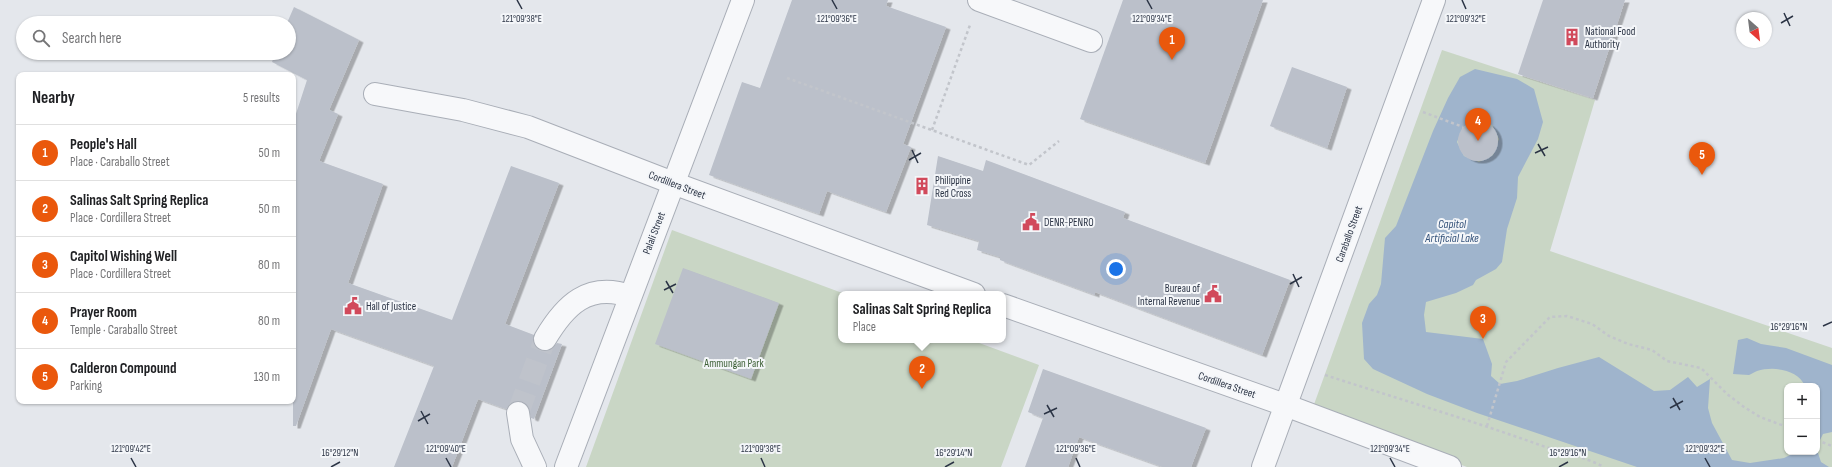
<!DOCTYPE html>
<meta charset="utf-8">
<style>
body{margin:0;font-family:"Sofia Sans Condensed",sans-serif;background:#f6f6f6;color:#202124}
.controls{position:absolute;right:12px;bottom:12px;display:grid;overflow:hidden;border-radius:8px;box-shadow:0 1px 3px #0004}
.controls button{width:36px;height:36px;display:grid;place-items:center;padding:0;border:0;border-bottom:1px solid #e0e0e0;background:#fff;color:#202124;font:20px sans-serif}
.compass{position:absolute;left:1736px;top:12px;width:36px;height:36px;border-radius:50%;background:#fff;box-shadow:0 1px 3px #0004;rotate:152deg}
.you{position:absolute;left:1116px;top:269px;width:14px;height:14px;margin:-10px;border:3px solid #fff;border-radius:50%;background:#1a73e8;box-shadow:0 0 0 6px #1a73e833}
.badge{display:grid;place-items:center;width:26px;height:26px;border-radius:50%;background:#ea580c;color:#fff;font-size:13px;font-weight:700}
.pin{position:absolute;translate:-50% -33px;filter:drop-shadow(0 1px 2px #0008)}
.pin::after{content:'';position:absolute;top:21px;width:14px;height:12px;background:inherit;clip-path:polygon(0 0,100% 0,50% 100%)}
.popup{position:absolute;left:838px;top:291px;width:168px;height:52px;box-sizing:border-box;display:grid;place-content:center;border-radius:8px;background:#fff;filter:drop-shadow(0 1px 3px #0005);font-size:13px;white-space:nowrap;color:#757577}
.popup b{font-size:15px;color:#202124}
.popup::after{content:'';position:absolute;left:50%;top:100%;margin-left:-8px;border:8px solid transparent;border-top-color:#fff}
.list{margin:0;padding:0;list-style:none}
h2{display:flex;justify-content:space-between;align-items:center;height:52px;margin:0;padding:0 16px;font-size:17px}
h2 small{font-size:13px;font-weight:400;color:#757577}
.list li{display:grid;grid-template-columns:26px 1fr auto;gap:12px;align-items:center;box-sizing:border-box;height:56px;padding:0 16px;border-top:1px solid #e0e0e0}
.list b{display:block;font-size:15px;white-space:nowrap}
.list p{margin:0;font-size:13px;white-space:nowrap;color:#757577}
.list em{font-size:13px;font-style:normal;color:#757577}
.icon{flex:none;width:22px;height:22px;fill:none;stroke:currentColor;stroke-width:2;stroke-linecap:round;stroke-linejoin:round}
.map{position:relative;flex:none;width:1832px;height:467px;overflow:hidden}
.search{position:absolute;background:#fff;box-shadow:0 1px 3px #0004;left:16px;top:16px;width:280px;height:44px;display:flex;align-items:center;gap:10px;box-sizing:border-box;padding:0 14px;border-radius:22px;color:#757577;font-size:15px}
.panel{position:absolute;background:#fff;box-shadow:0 1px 3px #0004;left:16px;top:72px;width:280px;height:332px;border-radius:8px}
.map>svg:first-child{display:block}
.green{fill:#c9d6c5;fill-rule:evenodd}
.water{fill:#9fb4cc;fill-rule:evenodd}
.building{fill:#bbc0ca;filter:url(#shadow)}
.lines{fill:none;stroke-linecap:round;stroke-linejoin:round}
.minor-tunnel{stroke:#bfc3cb;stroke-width:22;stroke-dasharray:22 11;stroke-linecap:butt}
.minor-casing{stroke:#a9aeb7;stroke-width:24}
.path{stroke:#c2c5cb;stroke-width:2.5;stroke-dasharray:3 3;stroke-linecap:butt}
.minor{stroke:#f7f8fa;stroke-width:22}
.ticks{fill:none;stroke:#2b3445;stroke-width:1.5}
.labels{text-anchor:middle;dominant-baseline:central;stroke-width:4;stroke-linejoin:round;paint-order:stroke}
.poi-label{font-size:11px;fill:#2b3445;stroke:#f4f6f9;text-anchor:start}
.street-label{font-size:11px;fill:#2b3445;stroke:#f4f6f9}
.park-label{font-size:11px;fill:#3f6138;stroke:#f4f6f9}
.water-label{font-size:12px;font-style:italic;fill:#34527a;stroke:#f4f6f9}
.ticks-label{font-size:10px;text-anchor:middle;fill:#2b3445;stroke:#f4f6f9;stroke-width:4;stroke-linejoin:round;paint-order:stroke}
</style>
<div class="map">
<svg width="1832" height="467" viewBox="0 0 1832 467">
<defs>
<filter id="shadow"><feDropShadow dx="4.5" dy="2.5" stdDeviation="0" flood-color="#0004"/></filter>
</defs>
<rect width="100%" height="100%" fill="#e4e7ec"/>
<g class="green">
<path d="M1442 50 1595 100 1550 251 1832 348V467H1467L1312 410ZM1787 386H1817V452H1787Z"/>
<polygon points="672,230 845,294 841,294 841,340 971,340 1039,365 1001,467 586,467"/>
</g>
<g class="water">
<path d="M1475 69 1517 79 1534 89 1543 122 1538 139 1518 177 1517 198 1507 229 1502 262 1496 269 1476 280 1473 285 1456 293 1426 302 1424 315 1426 332 1483 339 1492 364 1491 376 1500 384 1517 381 1558 368 1599 357 1654 391 1670 390 1688 377 1697 387 1710 379 1708 408 1712 423 1732 460 1750 463 1784 458 1796 452H1817V450L1821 462 1829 467H1637L1477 413 1427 394 1373 369 1364 359 1362 323 1369 304 1377 295 1381 284 1385 238 1396 226 1433 131 1448 98 1460 77ZM1477 121 1492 125 1499 139 1493 155 1479 162 1464 156 1457 142 1463 127Z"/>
<path d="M1747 338 1761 344 1786 348 1832 365V432L1823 434 1817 446V386H1805C1798 369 1773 366 1757 371 1754 372 1752 374 1749 375 1743 375 1738 374 1733 374L1738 340Z"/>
</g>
<g class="building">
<polygon points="792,0 888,0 886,6 946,27 903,144 911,147 886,212 827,191 819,214 709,175 742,82 760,88"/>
<polygon points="1123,0 1263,0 1205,163 1080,119"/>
<polygon points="1543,0 1625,0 1593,98 1518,74"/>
<polygon points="294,7 359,40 329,110 338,114 319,161 383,184 348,283 452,320 511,166 559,183 505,324 534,335 534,344 539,350 545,351 550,350 557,343 562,344 534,419 531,418 528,406 522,401 516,401 511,403 506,409 478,399 452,467 394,467 434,366 331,329 296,426 293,426 293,123 307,80 272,62 275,53 289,53 289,23 287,23"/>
<polygon points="1292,67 1347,87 1327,148 1270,126"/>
<circle cx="1478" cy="141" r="20"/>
<polygon points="938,156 983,171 986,160 1125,212 1123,218 1290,280 1262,355 1095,292 1095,295 1000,260 1000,257 977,250 979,241 927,225"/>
<polygon points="683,268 779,303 751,379 655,344"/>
<polygon points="1043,369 1206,428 1191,467 1163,467 1079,437 1068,467 1025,467 1043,418 1028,412"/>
</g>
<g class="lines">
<polyline class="minor-tunnel" points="518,413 545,339"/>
<g class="minor-casing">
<g id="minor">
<polyline points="979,0 1091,41"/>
<polyline points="375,94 463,110 528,127 673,183 974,294"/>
<polyline points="1003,305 1285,405 1450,467"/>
<path d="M545 339C565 305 588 282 630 296"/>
<polyline points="518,413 522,439 535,467"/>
<polyline points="566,467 743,0"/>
<polyline points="1263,467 1434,0"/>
</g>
</g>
<g class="path">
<polyline points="787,78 1029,165 1059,141"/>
<polyline points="1423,112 1463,127"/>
<polyline points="932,130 970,25"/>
<path d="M1325 375C1396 398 1467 419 1537 444 1559 452 1583 456 1604 467"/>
<polyline points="1487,426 1506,362 1550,317 1567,316 1592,324 1609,336 1628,344 1652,350 1667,361 1701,368 1727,394 1744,407 1760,417 1787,427"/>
<polyline points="1817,440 1832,446"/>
</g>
<use href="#minor" class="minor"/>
</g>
<path class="ticks" d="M517 0 522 9M832 0 837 9M1147 0 1152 9M1462 0 1466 9M1784 13 1790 26M1781 23 1793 16M1538 144 1545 156M912 150 918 163M1535 153 1548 147M909 160 921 153M1293 274 1299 287M666 281 673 293M1290 284 1302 277M664 290 676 284M1823 326 1832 322M1673 398 1680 410M1047 405 1054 417M1670 408 1683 401M421 411 428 424M1044 414 1057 408M418 421 430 414M131 458 136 467M446 458 451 467M761 458 765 467M1076 458 1080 467M1390 458 1395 467M1705 458 1710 467M331 467 340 462M945 467 954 462M1559 467 1568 462"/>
<defs>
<g id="building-bare" transform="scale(1.38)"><path d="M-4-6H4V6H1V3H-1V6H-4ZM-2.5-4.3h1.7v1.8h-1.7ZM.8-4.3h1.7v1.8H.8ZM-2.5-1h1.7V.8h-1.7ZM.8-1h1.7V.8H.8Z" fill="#d1495b" stroke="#f4f6f9" stroke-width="2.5" paint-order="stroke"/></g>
<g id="civic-bare" transform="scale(1.38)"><path d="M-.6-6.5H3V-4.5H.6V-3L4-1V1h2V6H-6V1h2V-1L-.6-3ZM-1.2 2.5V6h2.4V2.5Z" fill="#d1495b" stroke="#f4f6f9" stroke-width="2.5" paint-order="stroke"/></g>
</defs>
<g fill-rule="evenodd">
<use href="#building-bare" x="1572" y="37"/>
<use href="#building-bare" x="922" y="186"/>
<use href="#civic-bare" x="1031" y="222"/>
<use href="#civic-bare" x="1213" y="294"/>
<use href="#civic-bare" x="353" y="306"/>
</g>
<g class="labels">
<g class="poi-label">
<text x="1585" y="31">National Food<tspan x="1585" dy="13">Authority</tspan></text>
<text x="935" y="180">Philippine<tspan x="935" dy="13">Red Cross</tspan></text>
<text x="1044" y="222">DENR-PENRO</text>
<text x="1200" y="288" text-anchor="end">Bureau of<tspan x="1200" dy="13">Internal Revenue</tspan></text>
<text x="366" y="306">Hall of Justice</text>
</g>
<g class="street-label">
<text transform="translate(677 185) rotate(21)">Cordillera Street</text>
<text transform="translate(654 233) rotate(-69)">Palali Street</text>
<text transform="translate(1349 234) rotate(-70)">Caraballo Street</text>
<text transform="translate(1227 385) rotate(19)">Cordillera Street</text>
</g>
<g class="park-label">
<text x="734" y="363">Ammungan Park</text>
</g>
<g class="water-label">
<text x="1452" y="224">Capitol<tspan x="1452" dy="14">Artificial Lake</tspan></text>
</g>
</g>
<g class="ticks-label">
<text x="522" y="22">121°09'38"E</text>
<text x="1152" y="22">121°09'34"E</text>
<text x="1466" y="22">121°09'32"E</text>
<text x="837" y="22">121°09'36"E</text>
<text x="1789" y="330">16°29'16"N</text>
<text x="131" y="452">121°09'42"E</text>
<text x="446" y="452">121°09'40"E</text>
<text x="761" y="452">121°09'38"E</text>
<text x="1076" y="452">121°09'36"E</text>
<text x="1390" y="452">121°09'34"E</text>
<text x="1705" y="452">121°09'32"E</text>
<text x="340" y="456">16°29'12"N</text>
<text x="954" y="456">16°29'14"N</text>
<text x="1568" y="456">16°29'16"N</text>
</g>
</svg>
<div class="controls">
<button>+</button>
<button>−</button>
</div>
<svg class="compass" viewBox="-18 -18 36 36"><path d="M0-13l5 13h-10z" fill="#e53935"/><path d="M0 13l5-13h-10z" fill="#757577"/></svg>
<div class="you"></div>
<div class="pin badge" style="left:1172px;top:60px">1</div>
<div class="pin badge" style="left:922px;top:389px">2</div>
<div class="popup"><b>Salinas Salt Spring Replica</b>Place</div>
<div class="pin badge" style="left:1483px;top:339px">3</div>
<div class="pin badge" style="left:1478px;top:141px">4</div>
<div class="pin badge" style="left:1702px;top:175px">5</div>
<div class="search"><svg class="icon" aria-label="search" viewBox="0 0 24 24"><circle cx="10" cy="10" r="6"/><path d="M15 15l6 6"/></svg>Search here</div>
<section class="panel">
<h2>Nearby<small>5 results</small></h2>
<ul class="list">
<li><span class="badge">1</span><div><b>People's Hall</b><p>Place · Caraballo Street</p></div><em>50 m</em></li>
<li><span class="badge">2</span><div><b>Salinas Salt Spring Replica</b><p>Place · Cordillera Street</p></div><em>50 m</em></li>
<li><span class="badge">3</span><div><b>Capitol Wishing Well</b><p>Place · Cordillera Street</p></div><em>80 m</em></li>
<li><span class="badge">4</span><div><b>Prayer Room</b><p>Temple · Caraballo Street</p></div><em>80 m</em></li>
<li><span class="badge">5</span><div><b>Calderon Compound</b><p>Parking</p></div><em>130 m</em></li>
</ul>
</section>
</div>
